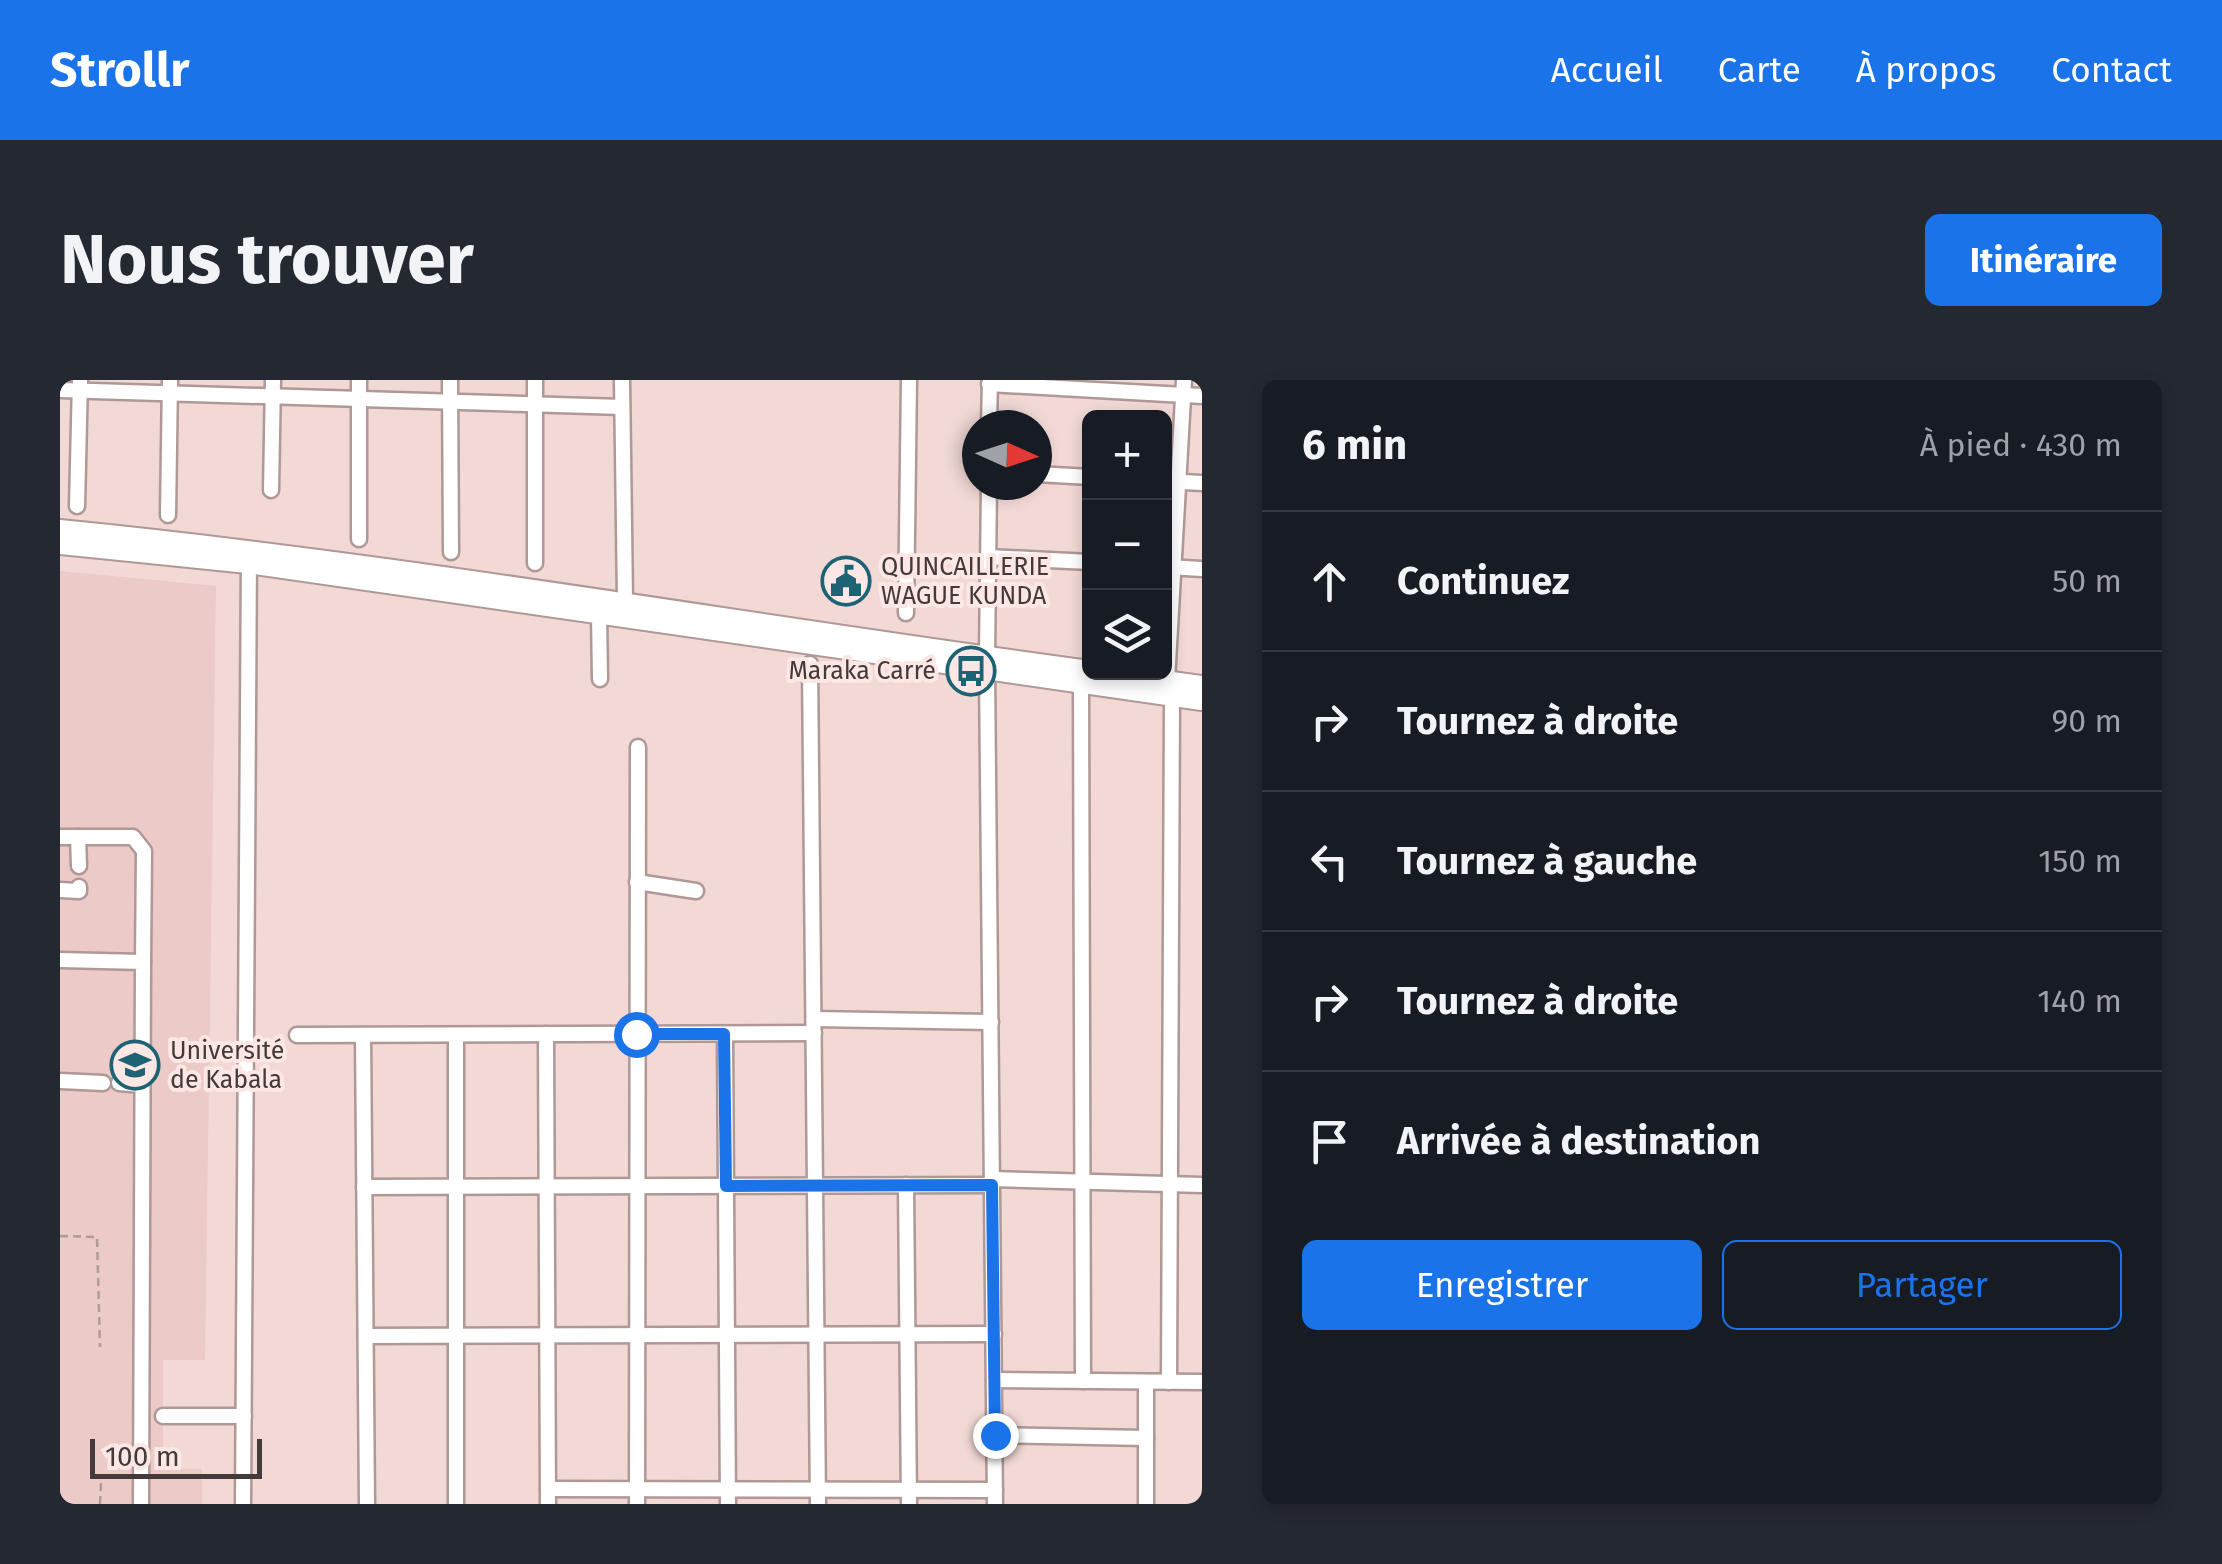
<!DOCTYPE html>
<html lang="fr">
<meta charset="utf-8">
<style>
body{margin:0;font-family:"Fira Sans",sans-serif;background:#242831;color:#f1f3f6}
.controls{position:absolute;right:30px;top:30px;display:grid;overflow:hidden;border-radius:15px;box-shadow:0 5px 15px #0003}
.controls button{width:90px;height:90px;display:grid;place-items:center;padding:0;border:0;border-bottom:2px solid #363941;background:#171b24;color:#f1f3f6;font:50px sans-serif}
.compass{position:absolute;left:902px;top:30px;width:90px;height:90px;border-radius:50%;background:#171b24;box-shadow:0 5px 15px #0003;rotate:93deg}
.scale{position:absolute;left:30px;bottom:25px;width:172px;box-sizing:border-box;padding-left:10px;border:5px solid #443a39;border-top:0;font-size:28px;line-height:35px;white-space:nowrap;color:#443a39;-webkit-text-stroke:8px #fce7e5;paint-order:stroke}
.stop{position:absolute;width:30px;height:30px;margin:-22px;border:8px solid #1a73e8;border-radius:50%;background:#fff}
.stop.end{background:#1a73e8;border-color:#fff;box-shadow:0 2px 10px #0008}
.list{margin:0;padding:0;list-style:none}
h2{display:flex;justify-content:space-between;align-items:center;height:130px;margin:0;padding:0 40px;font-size:42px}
h2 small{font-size:32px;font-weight:400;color:#9ea1a6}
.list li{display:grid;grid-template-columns:65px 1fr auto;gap:30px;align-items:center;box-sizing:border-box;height:140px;padding:0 40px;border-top:2px solid #363941}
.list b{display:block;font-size:38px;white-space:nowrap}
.list em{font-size:32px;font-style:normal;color:#9ea1a6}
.actions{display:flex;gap:20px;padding:30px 40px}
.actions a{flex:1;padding:22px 0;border:2px solid #1a73e8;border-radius:15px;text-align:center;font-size:35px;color:#1a73e8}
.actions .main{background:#1a73e8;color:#fff}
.icon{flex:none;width:55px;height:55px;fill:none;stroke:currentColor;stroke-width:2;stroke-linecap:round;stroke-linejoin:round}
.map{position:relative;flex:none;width:1142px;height:1124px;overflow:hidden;border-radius:15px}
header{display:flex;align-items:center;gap:60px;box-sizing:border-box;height:140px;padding:0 50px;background:#1a73e8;color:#fff}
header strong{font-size:48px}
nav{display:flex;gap:55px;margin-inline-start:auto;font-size:35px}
.intro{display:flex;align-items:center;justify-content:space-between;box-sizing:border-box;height:240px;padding:0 60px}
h1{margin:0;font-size:70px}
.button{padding:25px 45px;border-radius:15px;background:#1a73e8;color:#fff;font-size:35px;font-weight:700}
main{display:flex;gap:60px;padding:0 60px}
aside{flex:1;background:#171b24;border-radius:15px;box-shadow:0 5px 15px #0003}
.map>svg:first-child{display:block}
.built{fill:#ebcac7}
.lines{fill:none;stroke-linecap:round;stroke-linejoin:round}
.minor-casing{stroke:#af9895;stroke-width:19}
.major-casing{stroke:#af9895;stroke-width:22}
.path{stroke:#af9c99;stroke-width:2.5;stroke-dasharray:8 5;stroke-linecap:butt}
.minor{stroke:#fff;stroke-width:14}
.major{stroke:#fff;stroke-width:18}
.route{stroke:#1a73e8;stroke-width:12}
.labels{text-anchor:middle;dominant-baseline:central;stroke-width:8;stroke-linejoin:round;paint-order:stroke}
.poi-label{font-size:25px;fill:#443a39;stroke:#fce7e5;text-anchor:start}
</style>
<header>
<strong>Strollr</strong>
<nav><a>Accueil</a><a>Carte</a><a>À propos</a><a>Contact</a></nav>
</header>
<div class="intro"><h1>Nous trouver</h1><a class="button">Itinéraire</a></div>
<main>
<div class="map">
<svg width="1142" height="1124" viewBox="0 0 1142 1124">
<rect width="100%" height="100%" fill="#f2d9d6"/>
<polygon class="built" points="0,191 156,206 145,980 103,980 103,1089 142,1089 142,1124 0,1124"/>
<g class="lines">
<g class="minor-casing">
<g id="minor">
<polyline points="390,0 391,172"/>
<polyline points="562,0 565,220"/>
<polyline points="929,4 1142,16"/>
<polyline points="0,10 562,27"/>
<polyline points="929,45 930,0"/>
<polyline points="977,94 1030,97"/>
<polyline points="1104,101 1142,103"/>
<polyline points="211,110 213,0"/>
<polyline points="17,126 20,0"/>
<polyline points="108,135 110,0"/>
<polyline points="299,159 299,0"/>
<polyline points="928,177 1030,182"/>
<polyline points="475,183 475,0"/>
<polyline points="1108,187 1142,189"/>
<polyline points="846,233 849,0"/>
<polyline points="539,234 540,299"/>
<polyline points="927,276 929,105"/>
<polyline points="750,284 758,1124"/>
<polyline points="927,291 935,1124"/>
<polyline points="1107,301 1124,0"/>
<polyline points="1021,305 1023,1001"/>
<polyline points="0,457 73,457 84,471 83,582"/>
<polyline points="18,457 19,486"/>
<polyline points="577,502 636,511"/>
<polyline points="0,510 19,511 19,507"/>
<polyline points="0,580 83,582 81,1124"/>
<polyline points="754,639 931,642"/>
<polyline points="486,654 488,1124"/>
<polyline points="665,654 668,1124"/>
<polyline points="237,655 754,653"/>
<polyline points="303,655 307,1124"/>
<polyline points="0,701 43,703"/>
<polyline points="59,703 82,705"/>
<polyline points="932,799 1142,805"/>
<polyline points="846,805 849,1124"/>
<polyline points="304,807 932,805"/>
<polyline points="306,956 934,954"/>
<polyline points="934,1000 1142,1002"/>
<polyline points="1086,1002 1086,1124"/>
<polyline points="1109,1002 1112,318"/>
<polyline points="103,1036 184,1036"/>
<polyline points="935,1055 1086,1058"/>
<polyline points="488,1109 935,1110"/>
<polyline points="183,1124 189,174"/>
<polyline points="396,1124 396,655"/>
<polyline points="577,1124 578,367"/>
</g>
</g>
<g class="major-casing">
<g id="major">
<path d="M0 149C345 183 686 244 1030 290"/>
<polyline points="0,165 188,184 1142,321"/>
<polyline points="1047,292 1142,305"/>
</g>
</g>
<g class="path">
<polyline points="0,856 37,857 40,967"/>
<polyline points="40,1124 41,1103"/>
</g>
<use href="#minor" class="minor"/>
<use href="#major" class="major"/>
</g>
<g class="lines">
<polyline class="route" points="576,654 664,654 666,806 932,805 935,1055"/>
</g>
<defs>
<g id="civic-ring" transform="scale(2.5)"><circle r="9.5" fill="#fce7e5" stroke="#1e6374" stroke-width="1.5"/><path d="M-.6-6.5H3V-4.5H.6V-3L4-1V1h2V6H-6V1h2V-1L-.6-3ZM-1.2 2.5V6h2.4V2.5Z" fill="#1e6374"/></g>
<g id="bus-ring" transform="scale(2.5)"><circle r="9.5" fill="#fce7e5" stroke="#1e6374" stroke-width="1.5"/><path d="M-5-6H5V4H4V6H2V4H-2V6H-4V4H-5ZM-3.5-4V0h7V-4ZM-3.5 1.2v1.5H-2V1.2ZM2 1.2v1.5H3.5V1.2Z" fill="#1e6374"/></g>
<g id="university-ring" transform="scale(2.5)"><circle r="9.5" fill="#fce7e5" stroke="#1e6374" stroke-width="1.5"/><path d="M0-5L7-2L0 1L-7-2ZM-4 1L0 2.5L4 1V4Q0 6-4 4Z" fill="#1e6374"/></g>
</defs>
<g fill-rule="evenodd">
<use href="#civic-ring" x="786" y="201"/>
<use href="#bus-ring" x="911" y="291"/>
<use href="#university-ring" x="75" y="685"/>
</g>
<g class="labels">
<g class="poi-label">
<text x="821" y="187">QUINCAILLERIE<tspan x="821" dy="29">WAGUE KUNDA</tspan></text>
<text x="876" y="291" text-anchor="end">Maraka Carré</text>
<text x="110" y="671">Université<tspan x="110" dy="29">de Kabala</tspan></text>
</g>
</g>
</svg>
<div class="controls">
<button>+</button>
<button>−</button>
<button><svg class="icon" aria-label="layers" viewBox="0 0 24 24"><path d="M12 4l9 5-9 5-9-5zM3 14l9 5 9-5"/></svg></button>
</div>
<svg class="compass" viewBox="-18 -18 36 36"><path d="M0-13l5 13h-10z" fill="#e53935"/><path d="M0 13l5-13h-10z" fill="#9ea1a6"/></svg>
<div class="scale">100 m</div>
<div class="stop" style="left:576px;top:654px"></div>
<div class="stop end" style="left:935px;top:1055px"></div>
</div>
<aside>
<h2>6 min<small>À pied · 430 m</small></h2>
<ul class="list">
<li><svg class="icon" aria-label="ahead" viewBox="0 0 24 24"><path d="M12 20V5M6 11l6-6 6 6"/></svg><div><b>Continuez</b></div><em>50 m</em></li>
<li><svg class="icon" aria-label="right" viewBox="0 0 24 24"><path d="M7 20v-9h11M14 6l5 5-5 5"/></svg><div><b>Tournez à droite</b></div><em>90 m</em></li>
<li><svg class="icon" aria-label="left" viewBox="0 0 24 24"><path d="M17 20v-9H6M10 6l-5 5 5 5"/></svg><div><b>Tournez à gauche</b></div><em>150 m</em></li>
<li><svg class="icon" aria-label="right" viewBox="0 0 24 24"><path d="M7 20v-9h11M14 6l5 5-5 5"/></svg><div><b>Tournez à droite</b></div><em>140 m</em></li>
<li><svg class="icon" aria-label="arrive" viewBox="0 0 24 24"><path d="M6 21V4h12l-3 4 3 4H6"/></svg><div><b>Arrivée à destination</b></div></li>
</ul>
<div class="actions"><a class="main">Enregistrer</a><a>Partager</a></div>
</aside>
</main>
